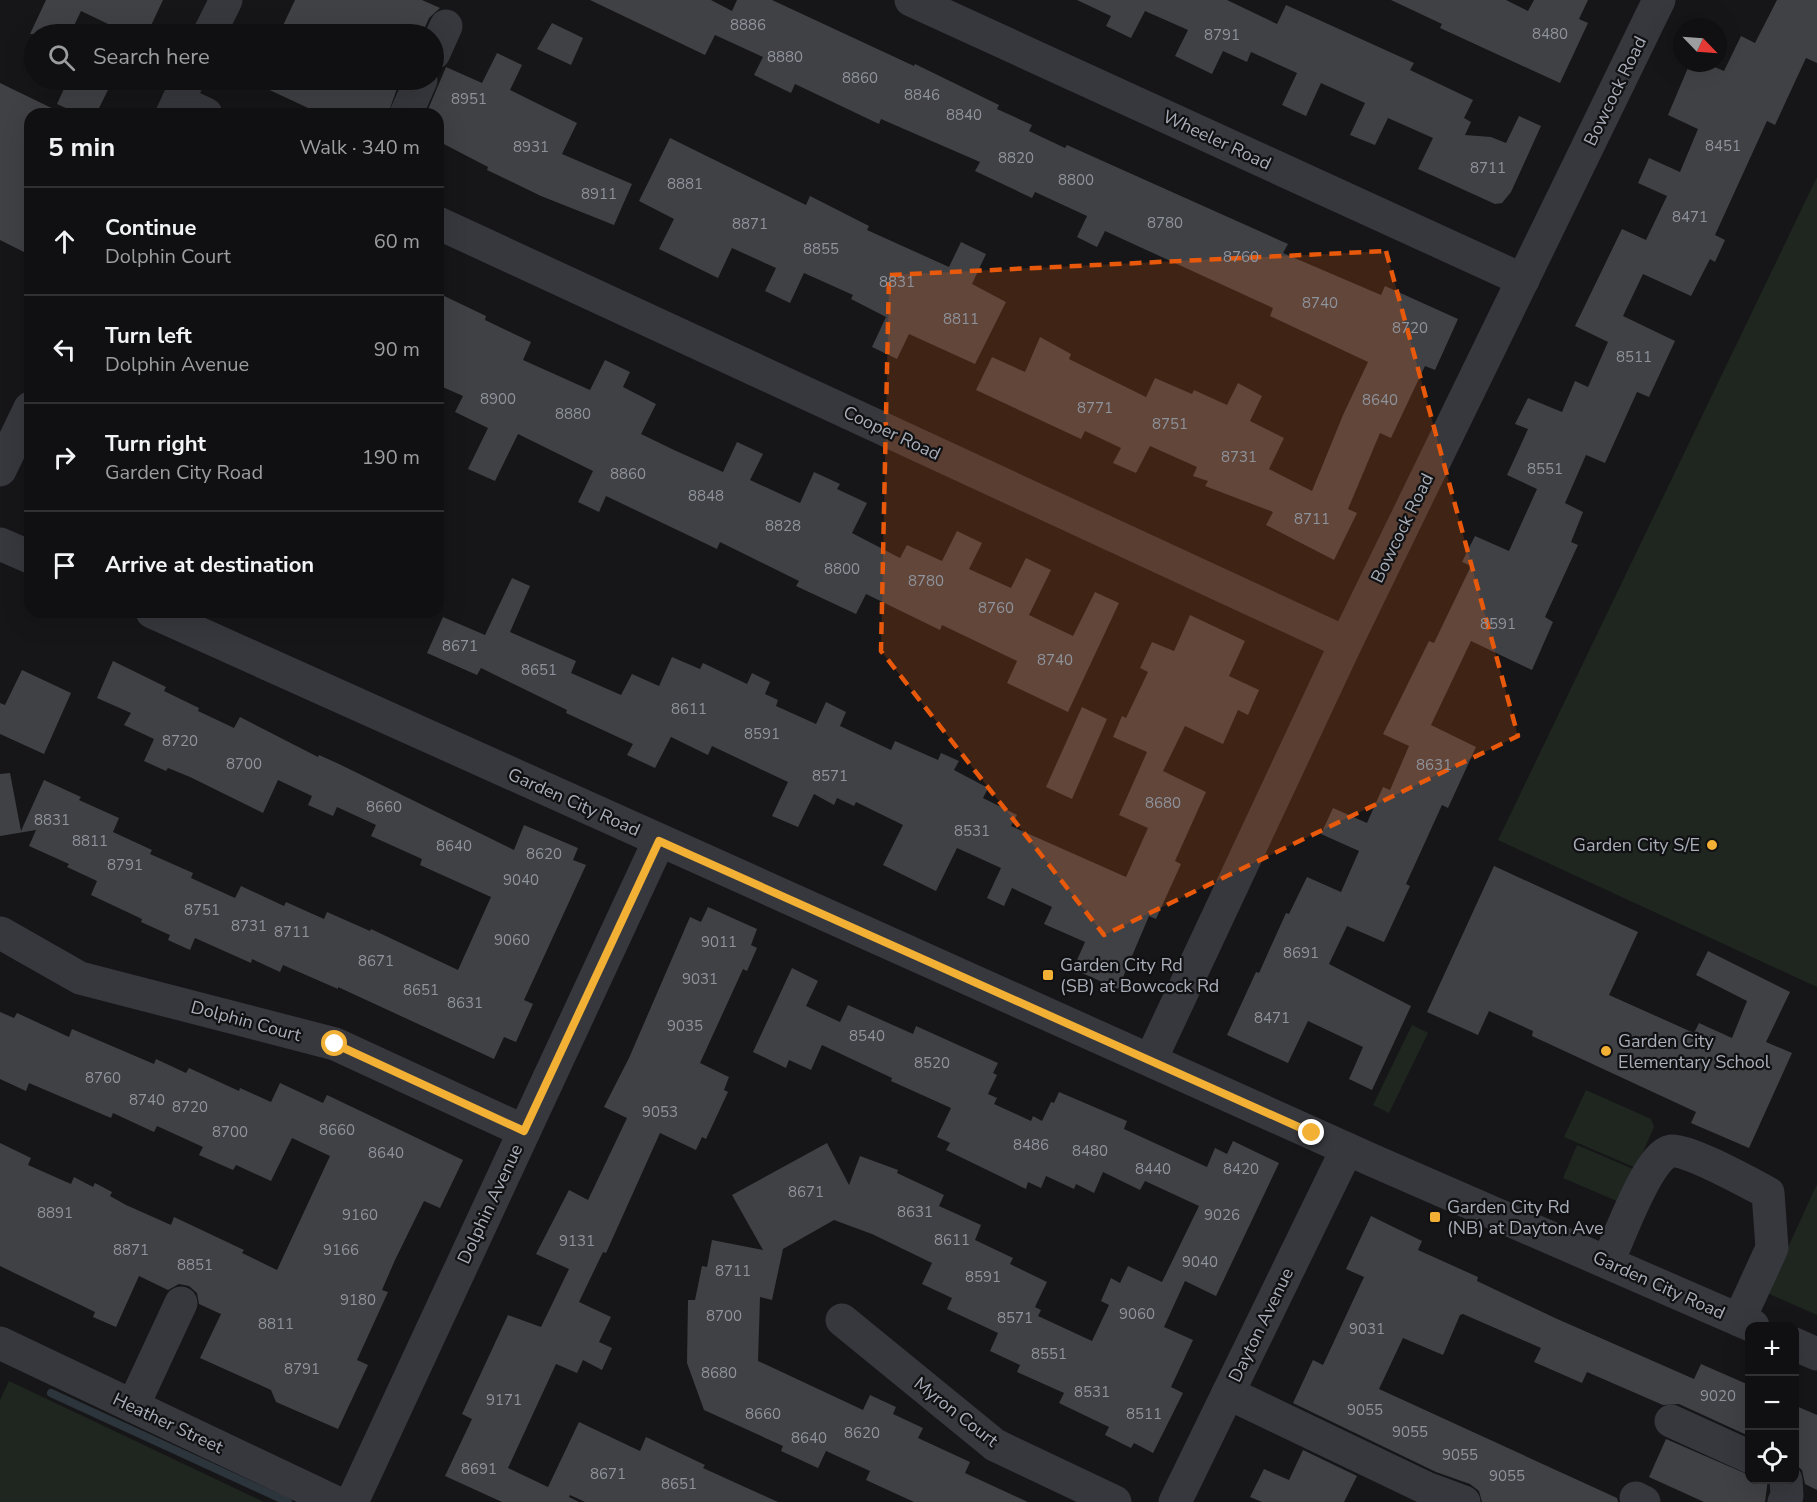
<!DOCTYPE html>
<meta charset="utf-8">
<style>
body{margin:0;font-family:"Nunito Sans",sans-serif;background:#1e1e20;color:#f1f3f6}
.controls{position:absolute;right:18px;bottom:18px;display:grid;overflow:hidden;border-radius:12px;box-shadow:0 6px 24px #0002}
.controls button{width:54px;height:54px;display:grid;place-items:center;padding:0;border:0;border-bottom:2px solid #303032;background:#101012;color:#f1f3f6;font:30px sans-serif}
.compass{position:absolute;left:1673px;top:18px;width:54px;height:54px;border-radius:50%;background:#101012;box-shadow:0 6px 24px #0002;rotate:115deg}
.stop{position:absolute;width:18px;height:18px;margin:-14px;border:4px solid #f2b134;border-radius:50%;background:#fff}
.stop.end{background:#f2b134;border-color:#fff;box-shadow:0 2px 6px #0008}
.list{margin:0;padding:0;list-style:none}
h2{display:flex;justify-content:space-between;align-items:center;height:78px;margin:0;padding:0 24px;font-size:26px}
h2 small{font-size:20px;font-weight:400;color:#9c9d9f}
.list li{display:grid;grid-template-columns:39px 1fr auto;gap:18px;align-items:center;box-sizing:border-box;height:108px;padding:0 24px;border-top:2px solid #303032}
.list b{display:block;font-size:22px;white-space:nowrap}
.list p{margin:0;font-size:20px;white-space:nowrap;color:#9c9d9f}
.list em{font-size:20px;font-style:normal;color:#9c9d9f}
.icon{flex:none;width:33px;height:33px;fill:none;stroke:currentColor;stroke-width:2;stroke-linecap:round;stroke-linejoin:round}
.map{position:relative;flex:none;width:1817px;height:1502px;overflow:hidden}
.search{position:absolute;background:#101012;box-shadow:0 6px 24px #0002;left:24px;top:24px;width:420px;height:66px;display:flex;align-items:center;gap:15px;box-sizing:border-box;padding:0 21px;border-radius:33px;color:#9c9d9f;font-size:22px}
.panel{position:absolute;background:#101012;box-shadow:0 6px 24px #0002;left:24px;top:108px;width:420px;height:510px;border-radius:18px}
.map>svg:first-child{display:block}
.green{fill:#1e261f}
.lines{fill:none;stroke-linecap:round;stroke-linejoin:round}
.stream{stroke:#2c353c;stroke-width:8}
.building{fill:#404145}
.minor{stroke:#37383d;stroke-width:33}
.route{stroke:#f2b134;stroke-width:8}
.marked{fill:#e8590c;fill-opacity:0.2;stroke:#e8590c;stroke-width:4.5;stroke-dasharray:12 8;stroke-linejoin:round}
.poi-dot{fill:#f2b134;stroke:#111113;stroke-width:2}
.labels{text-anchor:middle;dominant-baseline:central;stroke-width:4.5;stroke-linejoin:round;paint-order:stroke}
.number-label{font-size:15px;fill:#8e929b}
.street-label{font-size:18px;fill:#a8adb8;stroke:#111113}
.poi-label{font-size:18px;fill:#a8adb8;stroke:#111113;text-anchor:start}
</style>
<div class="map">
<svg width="1817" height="1502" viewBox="0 0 1817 1502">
<rect width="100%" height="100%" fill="#161618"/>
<g class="green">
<polygon points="1817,177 1817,987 1498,840"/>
<polygon points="1412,1025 1428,1033 1389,1113 1373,1105"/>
<polygon points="1586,1090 1651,1119 1654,1127 1636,1168 1564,1137"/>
<polygon points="1577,1145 1633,1169 1619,1202 1563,1178"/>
<polygon points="1817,1184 1817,1315 1767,1293"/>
<polygon points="9,1381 264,1502 0,1502 0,1400"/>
</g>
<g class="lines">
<polyline class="stream" points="51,1393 288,1502"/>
</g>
<g class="building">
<polygon points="46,0 163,0 147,34 129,34 81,11 70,34 30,34"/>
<polygon points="295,0 422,0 440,8 429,18 422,34 279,34"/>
<polygon points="590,0 711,0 732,11 737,0 772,0 914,66 915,64 999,105 997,109 1032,125 1029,131 1065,148 1067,145 1288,244 1283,253 1381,295 1385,286 1458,319 1435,370 1425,366 1391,438 1380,433 1348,509 1357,513 1334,560 1266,525 1273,512 1205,486 1208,481 1193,476 1197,467 1150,446 1136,473 1113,463 1121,448 1085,431 1081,439 976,390 992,357 1025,372 1040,337 1071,354 1069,359 1146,397 1155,378 1192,394 1194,390 1227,405 1238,383 1262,396 1250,421 1284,438 1269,469 1312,491 1343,415 1368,362 1270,316 1273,308 1105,231 1097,247 1077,237 1087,216 1035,192 1032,198 975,171 980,162 881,119 879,124 795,84 791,93 754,75 763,57 715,35 705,55"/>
<polygon points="1077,0 1227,0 1277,24 1286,5 1414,63 1410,70 1473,100 1464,118 1471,122 1465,135 1491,137 1506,143 1519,116 1541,126 1511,192 1502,203 1495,204 1418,169 1433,138 1388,118 1375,145 1350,135 1365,103 1321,83 1306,116 1282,105 1297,73 1251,52 1247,62 1223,51 1212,74 1175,56 1188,30 1145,11 1131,38 1106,26 1111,16"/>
<polygon points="1391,0 1506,0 1528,11 1534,0 1588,0 1579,19 1588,23 1560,83 1440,28 1442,24"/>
<polygon points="1777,0 1817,0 1817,63 1806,58 1775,125 1767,121 1715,235 1725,240 1715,262 1710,259 1691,296 1643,274 1623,316 1675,341 1649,397 1637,392 1605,463 1586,455 1565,503 1583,512 1571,542 1578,545 1545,617 1553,622 1532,670 1471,641 1431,725 1476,747 1448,808 1442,805 1406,884 1410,886 1384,942 1347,926 1329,964 1411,1006 1372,1090 1349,1079 1363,1047 1308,1021 1288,1063 1227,1035 1256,972 1259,973 1286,913 1289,914 1307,877 1341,892 1359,851 1321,834 1333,808 1367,823 1383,787 1390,790 1409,746 1383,734 1429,641 1434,643 1471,566 1462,562 1475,536 1509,551 1537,489 1507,475 1528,429 1515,424 1528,398 1562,412 1575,381 1588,387 1608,342 1575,326 1622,229 1646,240 1667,196 1638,183 1649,158 1680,172 1698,129 1668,115 1690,63 1705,63 1724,71 1741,36 1755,43"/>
<polygon points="552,23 583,38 571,65 537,49"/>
<polygon points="497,53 522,65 510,90 577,123 562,154 632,184 614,225 541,196 487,170 488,167 438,141 438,114 426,114 446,67 482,83"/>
<polygon points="68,80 113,80 96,114 79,114 57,104"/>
<polygon points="248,80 392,80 399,83 388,114 321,114"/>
<polygon points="0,83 64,114 30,114 30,255 0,240"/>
<polygon points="670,138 806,205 810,196 869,226 867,230 949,267 961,242 986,254 972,284 1006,302 975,364 909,334 897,359 872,347 886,317 851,299 853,295 804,273 790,303 765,291 776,268 732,248 718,278 659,249 674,219 639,201"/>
<polygon points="438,293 486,316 485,320 531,342 523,360 590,390 605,360 630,372 623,387 656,404 641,434 674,450 723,472 737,442 763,454 750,480 800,503 814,472 840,484 837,489 867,503 852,533 900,558 907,545 942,561 957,531 982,543 969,569 1011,588 1026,558 1051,570 1029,615 1073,636 1095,592 1119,603 1068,712 1007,683 1017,661 942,625 940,630 866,594 856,614 796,586 799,581 720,542 717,549 606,496 599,512 578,502 593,471 518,434 495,481 468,469 488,428 455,412 463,396 438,385"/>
<polygon points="512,578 530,586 510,632 576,661 571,673 621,695 632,674 659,686 672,657 700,669 703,663 747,684 752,673 770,682 765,694 778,700 776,706 816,724 826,702 846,712 840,726 891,750 895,741 938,760 941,753 959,761 954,770 988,788 983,798 1017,815 1011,826 1126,877 1148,828 1119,815 1147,752 1113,737 1122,716 1126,718 1148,672 1140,668 1152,642 1174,651 1190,615 1245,641 1229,676 1259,690 1248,715 1238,710 1223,744 1185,726 1163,771 1206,792 1175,861 1181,864 1156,919 1149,916 1118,989 1073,969 1085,942 1044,924 1052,907 1012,888 1004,906 987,898 1001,868 957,848 936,891 883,865 903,825 856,802 854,806 837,798 834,805 814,794 798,827 772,816 788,782 712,746 708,755 671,737 655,768 627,755 633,744 566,713 567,710 481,668 477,675 427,653 443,617 485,635"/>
<polygon points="113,661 166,687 164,691 199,708 198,711 234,728 240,717 318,757 319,755 339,764 514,850 524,825 578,848 573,860 586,865 524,1000 533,1004 516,1042 504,1037 494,1059 338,987 338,989 283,965 280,972 252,959 251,963 195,938 190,950 168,940 170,935 141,922 142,919 91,895 97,881 67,867 69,864 29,846 36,830 0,836 0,774 10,773 21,831 44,780 81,797 79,800 119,818 113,832 152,850 150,854 193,873 191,878 235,898 241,886 284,906 286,902 324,919 327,912 370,931 371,929 458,970 491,897 420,865 422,859 371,836 376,825 337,807 333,816 308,805 312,796 278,780 263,813 190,777 168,768 166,771 144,761 154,739 124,725 131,713 97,698"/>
<polygon points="22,670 71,693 44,754 0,734 0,703 5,705"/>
<polygon points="1082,707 1107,719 1072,799 1046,787"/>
<polygon points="1494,866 1638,932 1609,995 1694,1033 1699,1023 1732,1038 1747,1001 1696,975 1708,951 1790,992 1766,1042 1792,1053 1749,1148 1691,1123 1696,1112 1532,1036 1533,1031 1489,1011 1478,1035 1427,1012"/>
<polygon points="708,907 757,929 751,945 757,948 747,971 743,969 700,1063 729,1077 724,1090 728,1092 706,1139 702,1137 696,1150 660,1133 606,1253 603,1252 579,1302 611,1317 599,1342 612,1348 602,1370 583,1360 577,1373 556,1364 508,1468 548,1487 579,1422 640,1451 646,1437 705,1465 703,1468 778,1502 585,1502 570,1495 569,1497 579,1502 502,1502 445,1476 472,1419 462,1414 508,1315 541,1327 569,1269 536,1254 569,1190 588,1200 627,1118 604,1107 629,1058 690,917 701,922"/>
<polygon points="792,968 818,981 806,1006 840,1022 848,1005 913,1034 916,1026 998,1063 993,1073 997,1075 988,1094 997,1098 994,1104 1031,1121 1033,1116 1042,1121 1051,1102 1054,1103 1059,1092 1127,1121 1124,1129 1207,1167 1215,1148 1227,1154 1233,1141 1279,1163 1216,1296 1185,1281 1164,1327 1193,1340 1171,1387 1183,1393 1153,1453 1134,1443 1131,1448 1105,1435 1109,1427 1059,1403 1064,1393 1017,1372 1020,1365 990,1351 998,1333 947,1309 952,1298 922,1284 932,1263 872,1234 834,1220 783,1249 772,1300 760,1297 758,1361 863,1410 870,1395 896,1407 893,1414 923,1428 918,1438 970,1462 965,1473 1028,1502 914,1502 866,1480 870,1471 826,1451 818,1468 781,1451 783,1446 704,1410 687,1363 688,1300 695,1300 702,1266 707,1267 712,1240 763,1250 732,1195 827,1143 849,1185 860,1156 898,1170 897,1173 944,1195 939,1206 981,1225 975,1240 1013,1258 1010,1264 1047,1282 1035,1307 1041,1310 1038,1316 1092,1341 1109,1305 1101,1301 1111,1278 1120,1283 1128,1266 1162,1282 1199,1206 1145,1181 1140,1190 1103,1172 1094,1193 1076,1184 1074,1189 1046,1176 1041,1188 1028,1182 1026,1189 946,1150 950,1143 937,1137 951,1108 891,1081 892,1078 822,1045 811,1070 789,1060 786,1068 753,1052"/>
<polygon points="0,1012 14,1018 17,1013 69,1037 72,1029 154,1064 156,1059 186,1073 189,1068 239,1091 240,1088 271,1102 280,1083 323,1103 327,1095 463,1160 440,1208 424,1201 395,1260 382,1290 388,1292 357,1360 368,1365 338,1429 276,1402 271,1390 200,1358 221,1314 199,1304 197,1293 189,1286 179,1284 168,1290 139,1276 116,1327 93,1317 95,1312 0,1266 0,1143 31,1158 28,1165 71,1184 74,1177 93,1187 95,1183 112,1192 110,1196 126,1205 171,1225 174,1217 244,1250 242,1253 277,1270 330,1156 292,1138 271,1181 236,1165 233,1170 199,1155 203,1147 157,1126 154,1132 113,1113 111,1118 29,1083 26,1091 0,1079"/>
<polygon points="1371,1216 1422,1241 1418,1250 1478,1277 1477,1281 1555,1318 1694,1379 1701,1364 1749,1385 1749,1436 1679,1404 1663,1405 1587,1372 1582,1383 1534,1362 1541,1348 1463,1314 1460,1315 1443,1355 1403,1338 1379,1389 1617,1498 1618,1502 1482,1502 1479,1491 1470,1484 1436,1472 1293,1403 1313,1360 1323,1365 1364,1277 1346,1269"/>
<polygon points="1794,1405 1817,1415 1817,1490 1805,1484 1802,1470 1794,1463"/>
<polygon points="1666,1439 1749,1475 1749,1479 1768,1479 1765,1502 1704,1502 1649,1477"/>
<polygon points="1303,1450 1357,1476 1344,1502 1262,1502 1250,1497 1264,1469 1289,1480"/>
</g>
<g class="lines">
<g class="minor">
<polyline points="911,0 1523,280"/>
<polyline points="209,34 226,0"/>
<polyline points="434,53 446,26"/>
<polyline points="178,101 206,114"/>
<polyline points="172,114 188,80"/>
<polyline points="406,114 421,80"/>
<polyline points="438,223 1346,643"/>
<polyline points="0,470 30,408"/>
<polyline points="0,544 30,557"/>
<polyline points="152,612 1374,1161 1753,1326"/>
<polyline points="1,933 80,978 335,1044 524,1131"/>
<polyline points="1151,1059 1346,643 1659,0"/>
<path d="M1608 1261C1619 1239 1648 1155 1671 1151 1686 1148 1751 1184 1768 1193L1772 1248 1739 1320"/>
<polyline points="842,1320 995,1445 1115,1502"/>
<polyline points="0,1343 335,1502"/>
<polyline points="1794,1344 1817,1354"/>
<polyline points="1228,1393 1426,1488 1464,1502"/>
<polyline points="133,1406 181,1303"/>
<polyline points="1671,1421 1750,1457"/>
<polyline points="1636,1498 1644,1502"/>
<polyline points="352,1502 659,841"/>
<polyline points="1175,1502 1347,1149"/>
<polyline points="1784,1502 1787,1496 1786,1480"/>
</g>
</g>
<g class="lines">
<polyline class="route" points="335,1044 524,1131 659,841 1312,1133"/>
</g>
<path class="marked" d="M1386 251 1518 736 1104 935 881 651 889 275Z"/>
<g class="poi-dot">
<circle cx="1712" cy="845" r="6"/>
<rect x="1042" y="969" width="12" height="12" rx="3"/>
<circle cx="1606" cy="1051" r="6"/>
<rect x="1429" y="1211" width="12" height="12" rx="3"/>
</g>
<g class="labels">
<g class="number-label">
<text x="748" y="25">8886</text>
<text x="1550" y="34">8480</text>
<text x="1222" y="35">8791</text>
<text x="785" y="57">8880</text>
<text x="860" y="78">8860</text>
<text x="922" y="95">8846</text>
<text x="469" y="99">8951</text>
<text x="964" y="115">8840</text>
<text x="1723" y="146">8451</text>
<text x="531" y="147">8931</text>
<text x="1016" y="158">8820</text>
<text x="1488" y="168">8711</text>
<text x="1076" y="180">8800</text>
<text x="685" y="184">8881</text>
<text x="599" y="194">8911</text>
<text x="1690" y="217">8471</text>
<text x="1165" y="223">8780</text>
<text x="750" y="224">8871</text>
<text x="821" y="249">8855</text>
<text x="1241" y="257">8760</text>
<text x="897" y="282">8831</text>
<text x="1320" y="303">8740</text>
<text x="961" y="319">8811</text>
<text x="1410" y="328">8720</text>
<text x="1634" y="357">8511</text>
<text x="498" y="399">8900</text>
<text x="1380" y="400">8640</text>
<text x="1095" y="408">8771</text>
<text x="573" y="414">8880</text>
<text x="1170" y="424">8751</text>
<text x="1239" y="457">8731</text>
<text x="1545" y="469">8551</text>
<text x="628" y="474">8860</text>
<text x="706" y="496">8848</text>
<text x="1312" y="519">8711</text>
<text x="783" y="526">8828</text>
<text x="842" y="569">8800</text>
<text x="926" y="581">8780</text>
<text x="996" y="608">8760</text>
<text x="1498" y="624">8591</text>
<text x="460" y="646">8671</text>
<text x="1055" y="660">8740</text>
<text x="539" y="670">8651</text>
<text x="689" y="709">8611</text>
<text x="762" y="734">8591</text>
<text x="180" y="741">8720</text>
<text x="244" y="764">8700</text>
<text x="1434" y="765">8631</text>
<text x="830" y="776">8571</text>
<text x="1163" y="803">8680</text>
<text x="384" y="807">8660</text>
<text x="52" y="820">8831</text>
<text x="972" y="831">8531</text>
<text x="90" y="841">8811</text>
<text x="454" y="846">8640</text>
<text x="544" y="854">8620</text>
<text x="125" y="865">8791</text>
<text x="521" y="880">9040</text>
<text x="202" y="910">8751</text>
<text x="249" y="926">8731</text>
<text x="292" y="932">8711</text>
<text x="512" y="940">9060</text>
<text x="719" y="942">9011</text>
<text x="1301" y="953">8691</text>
<text x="376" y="961">8671</text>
<text x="700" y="979">9031</text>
<text x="421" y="990">8651</text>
<text x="465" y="1003">8631</text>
<text x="1272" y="1018">8471</text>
<text x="685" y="1026">9035</text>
<text x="867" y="1036">8540</text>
<text x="932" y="1063">8520</text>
<text x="103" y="1078">8760</text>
<text x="147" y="1100">8740</text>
<text x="190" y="1107">8720</text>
<text x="660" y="1112">9053</text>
<text x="337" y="1130">8660</text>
<text x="230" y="1132">8700</text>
<text x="1031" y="1145">8486</text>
<text x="1090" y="1151">8480</text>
<text x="386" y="1153">8640</text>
<text x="1153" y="1169">8440</text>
<text x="1241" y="1169">8420</text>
<text x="806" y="1192">8671</text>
<text x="915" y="1212">8631</text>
<text x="55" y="1213">8891</text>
<text x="360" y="1215">9160</text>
<text x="1222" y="1215">9026</text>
<text x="952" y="1240">8611</text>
<text x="577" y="1241">9131</text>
<text x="131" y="1250">8871</text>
<text x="341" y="1250">9166</text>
<text x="1200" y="1262">9040</text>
<text x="195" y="1265">8851</text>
<text x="733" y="1271">8711</text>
<text x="983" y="1277">8591</text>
<text x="358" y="1300">9180</text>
<text x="1137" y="1314">9060</text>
<text x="724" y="1316">8700</text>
<text x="1015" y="1318">8571</text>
<text x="276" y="1324">8811</text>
<text x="1367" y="1329">9031</text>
<text x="1049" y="1354">8551</text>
<text x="302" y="1369">8791</text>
<text x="719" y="1373">8680</text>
<text x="1092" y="1392">8531</text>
<text x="1718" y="1396">9020</text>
<text x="504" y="1400">9171</text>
<text x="1365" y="1410">9055</text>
<text x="763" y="1414">8660</text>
<text x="1144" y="1414">8511</text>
<text x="1410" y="1432">9055</text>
<text x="862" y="1433">8620</text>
<text x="809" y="1438">8640</text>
<text x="1460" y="1455">9055</text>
<text x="479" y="1469">8691</text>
<text x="608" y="1474">8671</text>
<text x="1507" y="1476">9055</text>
<text x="679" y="1484">8651</text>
</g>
<g class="street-label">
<text transform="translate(1615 91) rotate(-64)">Bowcock Road</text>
<text transform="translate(1217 140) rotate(25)">Wheeler Road</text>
<text transform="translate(892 433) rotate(25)">Cooper Road</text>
<text transform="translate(1402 528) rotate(-64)">Bowcock Road</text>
<text transform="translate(574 802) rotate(24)">Garden City Road</text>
<text transform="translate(246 1021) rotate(15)">Dolphin Court</text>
<text transform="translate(490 1204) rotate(-65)">Dolphin Avenue</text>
<text transform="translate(1659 1285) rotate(24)">Garden City Road</text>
<text transform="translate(1261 1325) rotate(-64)">Dayton Avenue</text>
<text transform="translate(956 1412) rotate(38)">Myron Court</text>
<text transform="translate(168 1423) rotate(25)">Heather Street</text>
</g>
<g class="poi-label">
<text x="1700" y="845" text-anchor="end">Garden City S/E</text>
<text x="1060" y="965">Garden City Rd<tspan x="1060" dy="21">(SB) at Bowcock Rd</tspan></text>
<text x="1618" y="1041">Garden City<tspan x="1618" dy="21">Elementary School</tspan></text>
<text x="1447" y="1207">Garden City Rd<tspan x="1447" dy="21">(NB) at Dayton Ave</tspan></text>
</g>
</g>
</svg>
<div class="controls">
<button>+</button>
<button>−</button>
<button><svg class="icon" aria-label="locate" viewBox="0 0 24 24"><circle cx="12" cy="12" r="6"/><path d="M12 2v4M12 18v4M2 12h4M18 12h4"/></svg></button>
</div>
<svg class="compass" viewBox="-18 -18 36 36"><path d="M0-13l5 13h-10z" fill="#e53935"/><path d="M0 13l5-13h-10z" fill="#9c9d9f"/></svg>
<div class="stop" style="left:335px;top:1044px"></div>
<div class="stop end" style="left:1312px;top:1133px"></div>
<div class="search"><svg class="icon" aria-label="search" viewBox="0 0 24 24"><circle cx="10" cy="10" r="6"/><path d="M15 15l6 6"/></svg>Search here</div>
<section class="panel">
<h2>5 min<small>Walk · 340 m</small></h2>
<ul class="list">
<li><svg class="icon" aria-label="ahead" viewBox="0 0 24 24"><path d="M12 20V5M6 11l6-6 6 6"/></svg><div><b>Continue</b><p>Dolphin Court</p></div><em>60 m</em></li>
<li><svg class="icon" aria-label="left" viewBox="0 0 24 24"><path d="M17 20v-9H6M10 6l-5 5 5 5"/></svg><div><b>Turn left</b><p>Dolphin Avenue</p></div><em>90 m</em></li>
<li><svg class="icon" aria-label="right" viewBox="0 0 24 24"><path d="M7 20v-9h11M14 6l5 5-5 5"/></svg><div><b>Turn right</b><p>Garden City Road</p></div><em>190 m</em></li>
<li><svg class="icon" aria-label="arrive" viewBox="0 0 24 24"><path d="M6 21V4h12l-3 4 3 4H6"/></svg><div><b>Arrive at destination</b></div></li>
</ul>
</section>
</div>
